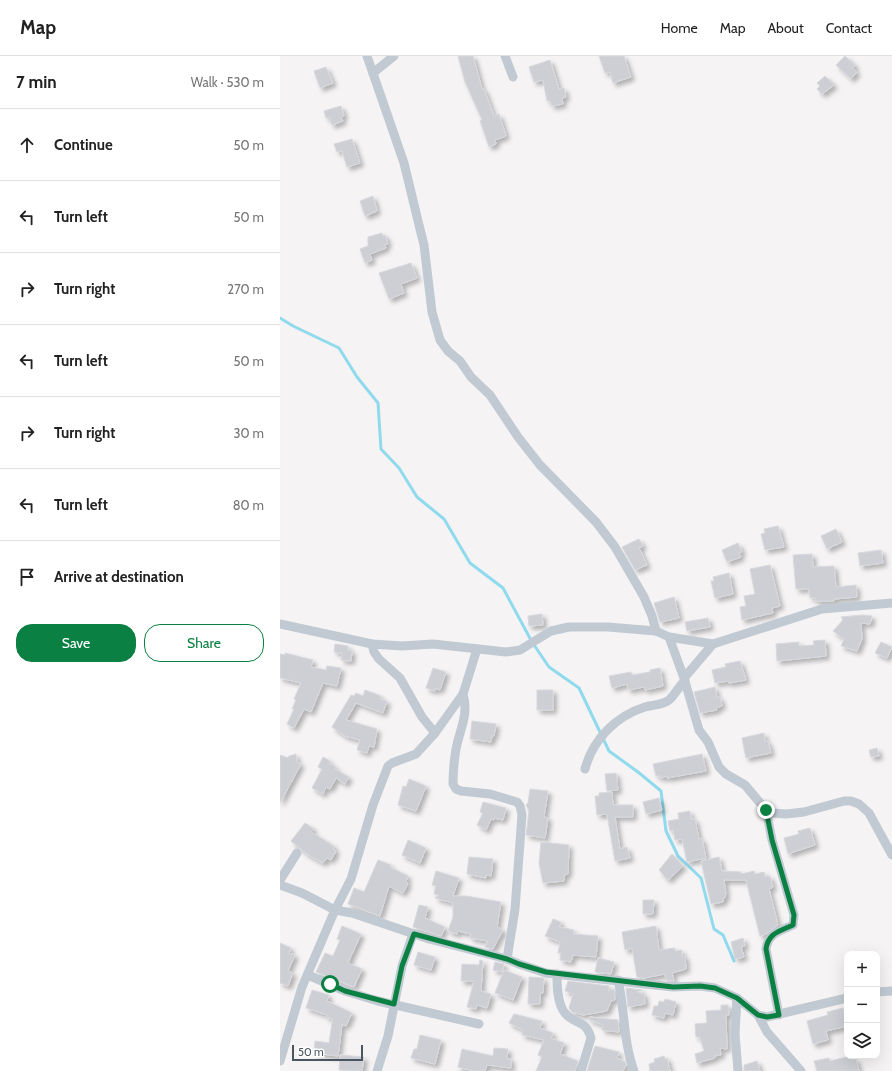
<!DOCTYPE html>
<meta charset="utf-8">
<style>
body{margin:0;font-family:Cabin,sans-serif;background:#f6f6f6;color:#222}
.controls{position:absolute;right:12px;bottom:12px;display:grid;overflow:hidden;border-radius:8px;box-shadow:0 4px 16px #0002}
.controls button{width:36px;height:36px;display:grid;place-items:center;padding:0;border:0;border-bottom:1px solid #e0e0e0;background:#fff;color:#222;font:20px sans-serif}
.scale{position:absolute;left:12px;bottom:10px;width:71px;box-sizing:border-box;padding-left:4px;border:2px solid #4a5661;border-top:0;font-size:11px;line-height:14px;white-space:nowrap;color:#4a5661;-webkit-text-stroke:3px #fff;paint-order:stroke}
.stop{position:absolute;width:12px;height:12px;margin:-9px;border:3px solid #0b8043;border-radius:50%;background:#fff}
.stop.end{background:#0b8043;border-color:#fff;box-shadow:0 1px 4px #0008}
.list{margin:0;padding:0;list-style:none}
h2{display:flex;justify-content:space-between;align-items:center;height:52px;margin:0;padding:0 16px;font-size:17px}
h2 small{font-size:13px;font-weight:400;color:#767676}
.list li{display:grid;grid-template-columns:26px 1fr auto;gap:12px;align-items:center;box-sizing:border-box;height:72px;padding:0 16px;border-top:1px solid #e0e0e0}
.list b{display:block;font-size:15px;white-space:nowrap}
.list em{font-size:13px;font-style:normal;color:#767676}
.actions{display:flex;gap:8px;padding:12px 16px}
.actions a{flex:1;padding:9px 0;border:1px solid #0b8043;border-radius:16px;text-align:center;font-size:14px;color:#0b8043}
.actions .main{background:#0b8043;color:#fff}
.icon{flex:none;width:22px;height:22px;fill:none;stroke:currentColor;stroke-width:2;stroke-linecap:round;stroke-linejoin:round}
.map{position:relative;flex:none;width:612px;height:1015px;overflow:hidden}
header{display:flex;align-items:center;gap:24px;box-sizing:border-box;height:56px;padding:0 20px;background:#fff;border-bottom:1px solid #e0e0e0}
header strong{font-size:19px}
nav{display:flex;gap:22px;margin-inline-start:auto;font-size:14px}
main{display:flex}
aside{flex:1;background:#fff}
.map>svg:first-child{display:block}
.lines{fill:none;stroke-linecap:round;stroke-linejoin:round}
.stream{stroke:#90daee;stroke-width:3}
.building{fill:#cdcfd5;stroke:#d7d9de;filter:url(#shadow)}
.minor{stroke:#c1cad2;stroke-width:9}
.route{stroke:#0b8043;stroke-width:5}
</style>
<header>
<strong>Map</strong>
<nav><a>Home</a><a>Map</a><a>About</a><a>Contact</a></nav>
</header>
<main>
<aside>
<h2>7 min<small>Walk · 530 m</small></h2>
<ul class="list">
<li><svg class="icon" aria-label="ahead" viewBox="0 0 24 24"><path d="M12 20V5M6 11l6-6 6 6"/></svg><div><b>Continue</b></div><em>50 m</em></li>
<li><svg class="icon" aria-label="left" viewBox="0 0 24 24"><path d="M17 20v-9H6M10 6l-5 5 5 5"/></svg><div><b>Turn left</b></div><em>50 m</em></li>
<li><svg class="icon" aria-label="right" viewBox="0 0 24 24"><path d="M7 20v-9h11M14 6l5 5-5 5"/></svg><div><b>Turn right</b></div><em>270 m</em></li>
<li><svg class="icon" aria-label="left" viewBox="0 0 24 24"><path d="M17 20v-9H6M10 6l-5 5 5 5"/></svg><div><b>Turn left</b></div><em>50 m</em></li>
<li><svg class="icon" aria-label="right" viewBox="0 0 24 24"><path d="M7 20v-9h11M14 6l5 5-5 5"/></svg><div><b>Turn right</b></div><em>30 m</em></li>
<li><svg class="icon" aria-label="left" viewBox="0 0 24 24"><path d="M17 20v-9H6M10 6l-5 5 5 5"/></svg><div><b>Turn left</b></div><em>80 m</em></li>
<li><svg class="icon" aria-label="arrive" viewBox="0 0 24 24"><path d="M6 21V4h12l-3 4 3 4H6"/></svg><div><b>Arrive at destination</b></div></li>
</ul>
<div class="actions"><a class="main">Save</a><a>Share</a></div>
</aside>
<div class="map">
<svg width="612" height="1015" viewBox="0 0 612 1015">
<defs>
<filter id="shadow"><feDropShadow dx="3.5" dy="3.5" stdDeviation="2" flood-color="#0004"/></filter>
</defs>
<rect width="100%" height="100%" fill="#f5f3f3"/>
<g class="lines">
<polyline class="stream" points="0,262 13,270 59,292 77,321 98,347 101,393 119,412 137,441 164,463 190,507 223,532 252,586 269,611 299,632 329,695 358,716 381,735 386,775 398,800 421,822 434,873 443,879 454,905"/>
</g>
<g class="building">
<polygon points="178,0 193,0 202,33 204,33 214,60 219,58 226,80 215,84 216,88 209,91 200,65 202,64 185,26"/>
<polygon points="319,0 344,0 351,21 333,27 330,16 325,17"/>
<polygon points="565,0 575,9 573,12 577,16 571,23 556,9"/>
<polygon points="270,4 279,33 284,32 286,41 282,42 283,48 272,50 270,45 267,45 263,24 254,26 249,11"/>
<polygon points="46,11 53,27 40,32 34,15"/>
<polygon points="545,20 554,29 542,38 537,33 540,30 537,27"/>
<polygon points="61,50 64,60 61,61 63,65 52,69 49,61 46,62 44,55"/>
<polygon points="72,83 80,107 67,111 62,95 57,96 54,88"/>
<polygon points="93,140 97,155 85,160 80,145"/>
<polygon points="102,177 103,180 105,179 108,188 104,189 106,192 90,198 92,204 85,207 80,193 88,190 88,181"/>
<polygon points="131,207 137,222 121,228 124,237 109,243 99,217"/>
<polygon points="498,470 504,491 485,494 481,478 485,477 484,473"/>
<polygon points="556,473 562,486 547,493 541,480"/>
<polygon points="359,483 363,490 359,492 367,509 355,514 342,491"/>
<polygon points="458,487 462,496 459,497 461,501 447,506 442,494"/>
<polygon points="601,494 603,507 580,510 578,497"/>
<polygon points="532,498 533,511 554,510 556,531 576,529 577,541 554,543 554,545 535,545 536,542 530,542 529,533 516,533 513,499"/>
<polygon points="490,509 500,550 492,552 493,557 462,564 460,551 466,550 464,540 475,538 470,513"/>
<polygon points="449,517 453,538 435,542 431,525 434,525 433,521"/>
<polygon points="394,541 399,562 380,566 374,547"/>
<polygon points="262,558 263,569 249,570 248,560"/>
<polygon points="583,559 592,560 590,568 581,567 582,583 577,595 561,590 564,583 553,575 563,564 561,561"/>
<polygon points="428,562 430,571 407,575 405,566"/>
<polygon points="545,584 546,600 497,605 496,588 519,586 519,590 534,589 533,585"/>
<polygon points="601,586 612,591 607,602 595,597"/>
<polygon points="55,588 68,590 68,594 72,595 71,605 61,604 62,597 54,596"/>
<polygon points="5,597 33,604 31,611 46,614 47,610 61,612 57,630 43,627 31,656 24,653 14,672 7,668 14,653 12,653 16,644 14,643 21,627 0,622 0,598 5,599"/>
<polygon points="460,605 466,624 449,627 449,625 435,627 432,614 446,611 445,608"/>
<polygon points="153,612 166,616 160,634 155,632 155,635 146,632"/>
<polygon points="380,612 383,630 365,634 364,631 348,634 347,628 332,632 329,620 351,616 352,619 370,616 370,614"/>
<polygon points="435,631 437,642 440,641 442,650 436,652 437,654 420,657 414,636"/>
<polygon points="85,634 101,640 100,643 107,645 103,657 76,647 66,664 97,673 94,691 89,690 87,697 77,694 80,684 65,680 52,671 71,639 74,640 76,637 83,640"/>
<rect x="257" y="634" width="16" height="20"/>
<polygon points="192,665 216,668 214,680 212,680 211,686 190,683"/>
<polygon points="484,677 485,686 488,685 491,697 466,702 462,682"/>
<polygon points="597,692 599,700 591,701 589,694"/>
<polygon points="16,698 17,706 21,708 0,747 0,699 8,702 9,700"/>
<polygon points="422,698 426,715 387,722 387,720 381,722 380,720 376,720 373,708"/>
<polygon points="43,701 50,705 49,707 56,711 55,713 69,721 65,728 56,722 50,733 46,731 43,738 32,732 42,713 38,711"/>
<polygon points="336,717 338,734 327,735 325,718"/>
<polygon points="129,723 146,730 136,755 118,749 123,730 126,731"/>
<polygon points="250,733 268,735 264,761 268,762 265,782 246,779 249,755 246,749 248,747"/>
<polygon points="332,736 333,749 353,749 353,761 335,761 340,793 347,791 350,802 335,805 327,758 317,759 315,740 319,740 319,737"/>
<polygon points="379,742 382,754 366,758 363,746"/>
<polygon points="203,746 226,752 223,764 214,762 214,764 211,763 206,774 197,769 203,757 200,756"/>
<polygon points="410,755 411,763 415,763 419,783 422,783 426,802 407,806 402,783 395,784 393,774 390,775 388,765 399,763 398,757"/>
<polygon points="25,767 34,773 31,776 54,790 53,793 56,795 51,804 47,802 43,807 27,798 11,785"/>
<polygon points="530,772 535,789 508,798 504,782 519,778 518,775"/>
<polygon points="128,784 146,792 140,807 122,799"/>
<polygon points="261,786 289,789 288,818 284,819 284,825 263,827 259,807"/>
<polygon points="392,798 403,810 388,824 379,814"/>
<polygon points="189,801 213,803 211,820 206,819 206,822 187,818"/>
<polygon points="439,801 442,815 461,816 461,818 474,815 475,818 484,816 485,821 490,820 493,831 489,833 498,869 486,878 480,880 466,824 444,824 446,839 445,840 445,842 443,843 443,846 431,848 421,805"/>
<polygon points="98,804 111,809 110,811 128,820 126,825 128,827 123,837 109,830 100,860 68,848 74,832 84,836"/>
<polygon points="156,815 179,822 173,840 186,840 221,846 217,871 223,874 213,893 205,891 208,885 190,882 191,878 178,875 177,878 168,875 173,861 173,847 155,842 159,839 154,838 156,830 152,829"/>
<polygon points="363,844 374,844 373,858 363,858"/>
<polygon points="139,849 148,851 145,862 165,871 161,880 133,871"/>
<polygon points="273,863 281,866 279,871 294,874 293,878 318,880 316,901 293,899 291,906 280,904 281,897 278,897 280,886 265,880"/>
<polygon points="62,870 81,878 68,907 82,913 74,931 36,916 45,897 53,900 60,884 57,883"/>
<polygon points="376,870 379,894 395,892 395,895 402,894 402,901 405,900 406,913 392,917 394,925 386,924 385,918 364,922 357,921 352,892 345,894 342,876"/>
<polygon points="463,882 465,890 461,891 464,901 455,903 451,886"/>
<polygon points="0,887 11,892 9,897 15,899 8,915 13,917 8,930 0,927"/>
<polygon points="138,896 155,901 151,914 134,909"/>
<polygon points="318,902 334,906 331,918 315,916"/>
<polygon points="200,904 203,905 201,935 211,938 207,952 197,949 196,953 187,951 194,925 181,925 182,908 199,909"/>
<polygon points="215,906 224,908 222,916 213,914"/>
<polygon points="224,914 242,921 233,944 215,937"/>
<polygon points="249,921 264,922 263,937 260,937 260,948 248,948"/>
<polygon points="288,925 329,930 328,935 334,933 335,944 331,945 327,955 303,959 292,956 289,952 293,938 285,935"/>
<polygon points="346,932 362,934 357,936 364,938 365,948 348,951"/>
<polygon points="32,934 49,939 47,945 72,957 66,970 62,968 58,1000 34,997 35,985 49,987 52,967 52,963 46,961 47,959 26,952"/>
<polygon points="385,943 396,946 393,959 385,957 384,962 372,959 374,950 378,950 379,945 384,946"/>
<polygon points="441,949 448,949 449,959 446,959 447,993 440,992 441,999 434,1000 435,1002 417,1007 415,998 424,995 420,981 416,981 415,968 427,967 426,955 441,954"/>
<polygon points="563,952 567,970 546,975 548,984 533,988 527,965 548,959 547,956"/>
<polygon points="234,958 262,965 260,972 273,977 271,982 284,987 280,998 298,1005 295,1015 256,1015 262,1001 258,999 264,984 242,979 243,974 229,967"/>
<polygon points="309,961 338,964 339,976 322,974 323,969 308,963"/>
<polygon points="140,979 161,984 155,1008 131,1002 134,993 137,993"/>
<polygon points="315,990 339,996 337,1002 345,1006 346,1009 343,1015 307,1015"/>
<polygon points="214,992 228,993 227,1003 231,1003 231,1012 207,1009 205,1015 194,1015 178,1011 182,993 213,1000"/>
<polygon points="60,999 84,1001 82,1015 59,1014"/>
<polygon points="384,1000 385,1003 387,1002 390,1015 370,1015 369,1008 375,1006 374,1003"/>
<polygon points="571,1000 572,1004 576,1003 579,1015 537,1015 534,1005 549,1002 550,1005"/>
<polygon points="477,1005 480,1015 464,1015 464,1009"/>
</g>
<g class="lines">
<g class="minor">
<polyline points="87,0 124,107 138,165 144,189 152,256 160,284 168,295 180,305 191,321 210,339 238,381 260,409 316,466 335,491 364,541 372,560 376,575"/>
<polyline points="225,0 233,21"/>
<polyline points="93,17 114,0"/>
<polyline points="0,568 92,588 122,590 153,588 226,596 240,594 271,575 289,571 328,571 376,575 389,581 433,588 542,553 612,547"/>
<polyline points="389,581 404,622 419,674 428,686 439,711 446,718 465,729 486,754 492,757 506,758 524,756 564,745 571,745 579,748 589,757 612,799"/>
<polyline points="92,588 94,596 99,603 120,622 142,661 155,677"/>
<polyline points="404,622 433,588"/>
<path d="M183 638C189 658 180 673 176 693 174 705 173 716 173 728L176 733 181 735 210 738 237 746 240 750 242 759 235 853 227 903"/>
<path d="M305 713C313 683 336 660 365 651 372 649 383 649 389 644 395 639 398 631 405 625"/>
<path d="M486 754 492 784 514 859 513 869C500 875 488 877 486 893L499 959"/>
<polyline points="0,824 17,797"/>
<polyline points="0,829 22,837 55,854 72,857 149,883 227,903 239,908 266,917 393,931 420,930 435,932 457,942 478,959 487,961 567,942"/>
<path d="M277 918C277 929 277 948 285 957 294 969 305 962 311 982L301 1015"/>
<polyline points="28,919 65,935 98,945 199,968"/>
<path d="M338 924C345 954 343 985 354 1015"/>
<polyline points="597,936 612,935"/>
<polyline points="457,942 455,978 458,1015"/>
<polyline points="478,959 487,976 521,1015"/>
<polyline points="0,1005 22,931 55,854 71,823 93,749 108,710 112,707 136,698 155,677 183,638 197,593"/>
<polyline points="97,1015 108,980 122,910 133,878"/>
</g>
</g>
<g class="lines">
<path class="route" d="M50 928 65 935 114 948 122 910 134 878 227 903 239 908 266 916 393 931 420 930 435 932 457 942 478 959 487 961 499 959 486 893C488 877 500 875 513 869L514 859 492 784 486 754"/>
</g>
</svg>
<div class="controls">
<button>+</button>
<button>−</button>
<button><svg class="icon" aria-label="layers" viewBox="0 0 24 24"><path d="M12 4l9 5-9 5-9-5zM3 14l9 5 9-5"/></svg></button>
</div>
<div class="scale">50 m</div>
<div class="stop" style="left:50px;top:928px"></div>
<div class="stop end" style="left:486px;top:754px"></div>
</div>
</main>
